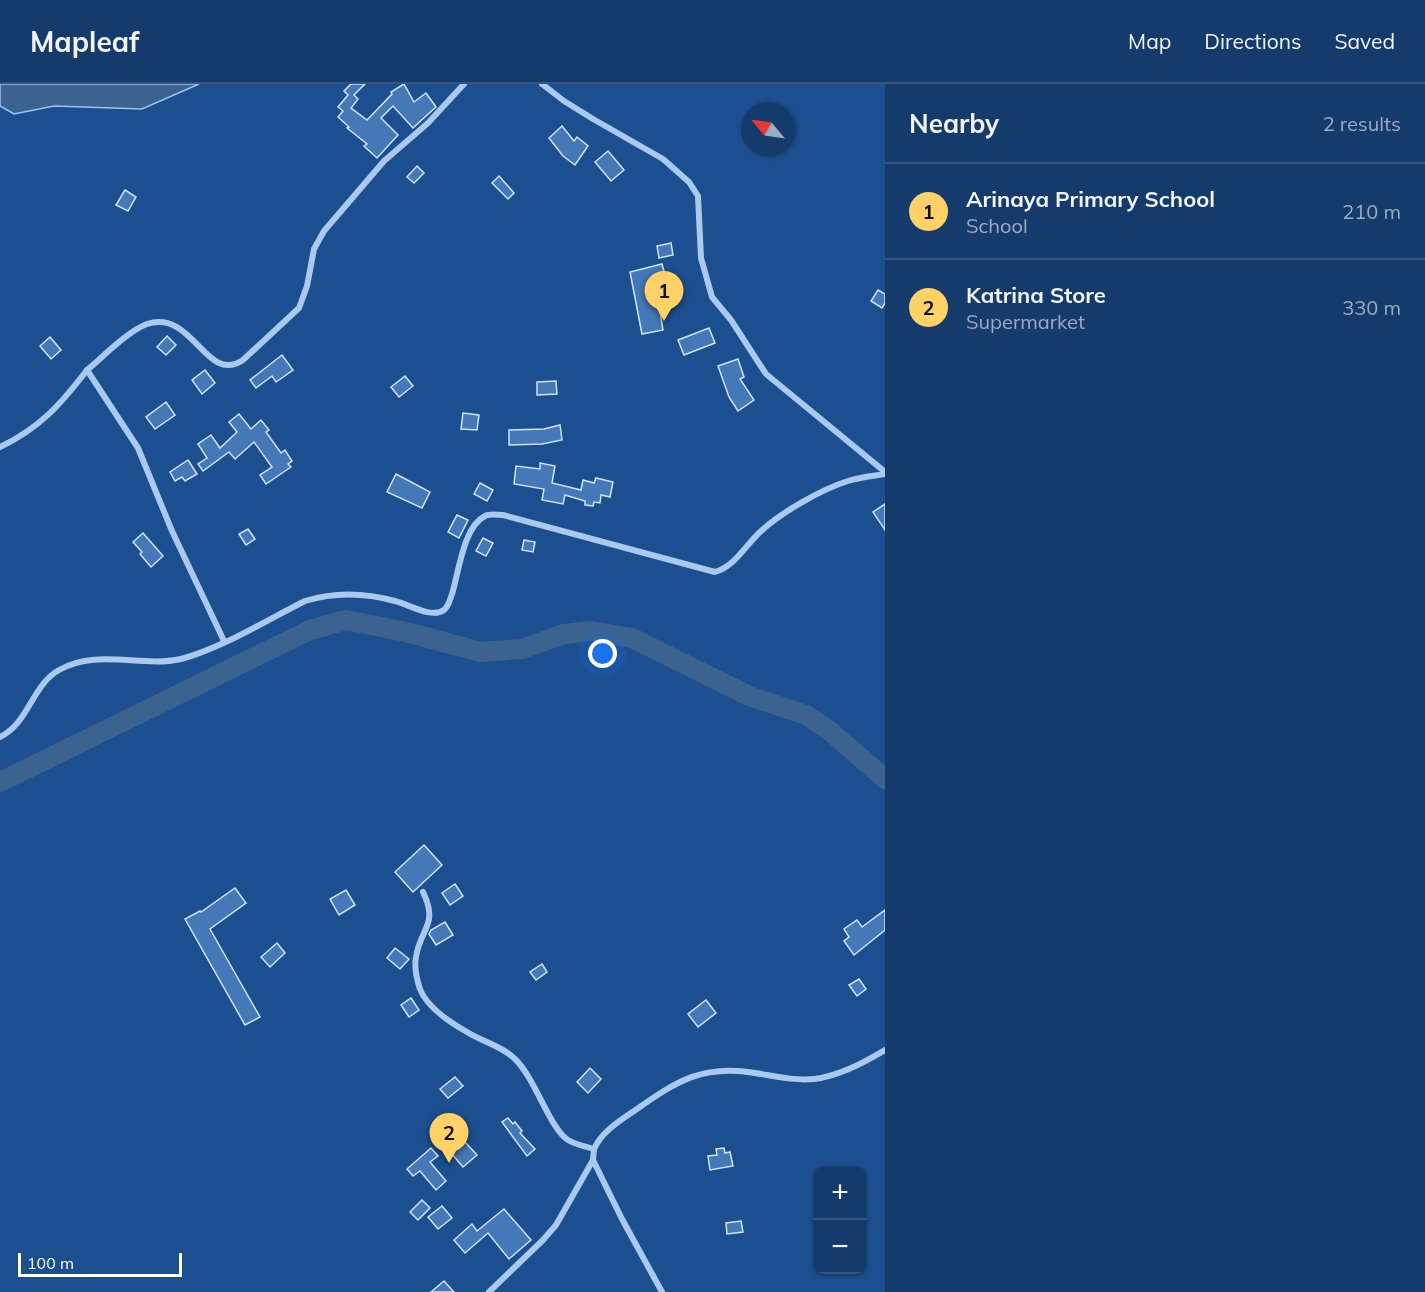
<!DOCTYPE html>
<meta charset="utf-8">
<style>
body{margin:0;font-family:Mulish,sans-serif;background:#214673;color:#f1f3f6}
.controls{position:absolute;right:18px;bottom:18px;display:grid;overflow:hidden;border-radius:12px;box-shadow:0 2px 4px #0004}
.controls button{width:54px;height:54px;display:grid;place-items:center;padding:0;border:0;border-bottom:2px solid #33557e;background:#143b6b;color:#f1f3f6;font:30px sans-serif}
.compass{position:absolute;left:741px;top:18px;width:54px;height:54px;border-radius:50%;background:#143b6b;box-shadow:0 2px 4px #0004;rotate:299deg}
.scale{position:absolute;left:18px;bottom:15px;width:164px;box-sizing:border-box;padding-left:6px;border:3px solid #fff;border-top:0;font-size:16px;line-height:21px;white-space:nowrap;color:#fff;-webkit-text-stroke:4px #1b4f8f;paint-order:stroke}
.you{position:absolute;left:603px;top:570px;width:21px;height:21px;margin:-15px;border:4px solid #fff;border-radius:50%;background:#1a73e8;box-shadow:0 0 0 9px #1a73e833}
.badge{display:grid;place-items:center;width:39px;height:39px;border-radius:50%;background:#ffd166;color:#111;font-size:20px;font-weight:700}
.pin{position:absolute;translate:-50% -50px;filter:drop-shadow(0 2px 3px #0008)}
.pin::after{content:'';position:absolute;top:32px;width:21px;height:18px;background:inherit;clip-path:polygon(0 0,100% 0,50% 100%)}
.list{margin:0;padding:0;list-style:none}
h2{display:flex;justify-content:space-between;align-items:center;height:78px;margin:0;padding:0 24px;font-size:26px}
h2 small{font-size:20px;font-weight:400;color:#9dadc1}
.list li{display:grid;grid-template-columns:39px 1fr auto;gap:18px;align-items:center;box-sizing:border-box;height:96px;padding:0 24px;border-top:2px solid #33557e}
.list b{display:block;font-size:22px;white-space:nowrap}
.list p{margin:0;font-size:20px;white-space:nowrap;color:#9dadc1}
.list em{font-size:20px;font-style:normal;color:#9dadc1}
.map{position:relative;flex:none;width:885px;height:1208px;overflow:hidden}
header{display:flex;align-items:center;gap:36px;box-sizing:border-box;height:84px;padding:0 30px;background:#143b6b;border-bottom:2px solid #33557e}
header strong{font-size:28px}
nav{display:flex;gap:33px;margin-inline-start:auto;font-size:21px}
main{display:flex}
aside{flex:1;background:#143b6b}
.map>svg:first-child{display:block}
.water{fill:#3c6290;stroke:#9cc4f0;stroke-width:1.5}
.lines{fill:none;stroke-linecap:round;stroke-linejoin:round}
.river{stroke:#3c6290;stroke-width:20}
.building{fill:#4478b7;stroke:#cfe3fa;stroke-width:1.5}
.street{stroke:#a9c9ee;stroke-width:6}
</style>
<header>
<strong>Mapleaf</strong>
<nav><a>Map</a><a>Directions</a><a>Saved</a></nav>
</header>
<main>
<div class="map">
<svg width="885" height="1208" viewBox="0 0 885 1208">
<rect width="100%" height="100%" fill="#1b4f8f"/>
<polygon class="water" points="0,0 199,0 142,25 54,22 14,30 0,22"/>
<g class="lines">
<polyline class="river" points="0,698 310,546 346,536 406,548 481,568 522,565 564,550 591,547 632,554 749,612 806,631 830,647 885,695"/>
</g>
<g class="building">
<polygon points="351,0 365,0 354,11 358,15 351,24 367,36 392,10 391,8 404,0 414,18 426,9 436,23 413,44 393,22 381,34 398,51 377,74 364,62 367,60 347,44 349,43 338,33 343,27 338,23 348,11 344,7"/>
<polygon points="562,42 574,57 577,53 588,62 575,81 563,72 549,54"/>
<polygon points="608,67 624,86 611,97 595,78"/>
<polygon points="417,82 424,89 414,99 407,93"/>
<polygon points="499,92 514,109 508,115 492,99"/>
<polygon points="125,106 136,113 128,127 116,121"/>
<polygon points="671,159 673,171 659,174 657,162"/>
<polygon points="662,180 666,195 655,197 663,246 642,250 630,188"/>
<polygon points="878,206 885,210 885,219 882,224 871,217"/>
<polygon points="709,244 715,259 684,271 678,256"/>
<polygon points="167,252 176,261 166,271 157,263"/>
<polygon points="50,253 61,266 51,275 40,262"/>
<polygon points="282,271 293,286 276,298 272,292 256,304 250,296"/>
<polygon points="738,275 744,293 740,295 754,316 738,327 729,313 718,282"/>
<polygon points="205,286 215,299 202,310 192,296"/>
<polygon points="405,292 413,302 399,313 391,303"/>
<polygon points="556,297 557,310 537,311 537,298"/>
<polygon points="166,318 175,331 155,345 146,333"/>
<polygon points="463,329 479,331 477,346 461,345"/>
<polygon points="239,330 251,345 261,336 269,346 266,348 281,369 285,366 292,377 288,380 291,383 266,400 260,391 272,383 254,358 235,375 229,368 203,387 198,380 207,374 198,360 211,351 220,364 237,348 229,338"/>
<polygon points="560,341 562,356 542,360 509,361 509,346 544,345"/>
<polygon points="188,376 197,390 185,397 182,393 175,397 170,388"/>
<polygon points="540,379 555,382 552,399 581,406 583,396 594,399 596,394 613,398 610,413 601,411 600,419 594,418 593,422 585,421 585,417 565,411 563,420 542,416 544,405 514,400 516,382 540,385"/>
<polygon points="396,390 430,408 422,424 387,408"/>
<polygon points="480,399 493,406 487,417 474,410"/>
<polygon points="885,420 885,446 873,428"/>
<polygon points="457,431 468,436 459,454 448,448"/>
<polygon points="248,445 255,455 246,461 239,450"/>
<polygon points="143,449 163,472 151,483 140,470 142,468 133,458"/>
<polygon points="483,454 493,459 486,472 476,467"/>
<polygon points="524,456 535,458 533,468 522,466"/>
<polygon points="424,761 442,781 413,808 395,788"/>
<polygon points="455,800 463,812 450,821 442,809"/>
<polygon points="235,804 246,819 210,845 260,933 245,941 185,835 200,827 201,828"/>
<polygon points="346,806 355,821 339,831 330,815"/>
<polygon points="885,826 885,846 854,871 844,857 849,853 844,845 857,836 862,843"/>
<polygon points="445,838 453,851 436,861 429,850 431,846"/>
<polygon points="277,859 285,869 270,883 261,873"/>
<polygon points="395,864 409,875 400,885 387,874"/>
<polygon points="542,880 547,888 536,896 530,888"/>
<polygon points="859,895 866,905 857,912 849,901"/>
<polygon points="411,914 419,926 409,933 401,921"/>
<polygon points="706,916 716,929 698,943 688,930"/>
<polygon points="590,984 601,995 588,1009 577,998"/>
<polygon points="455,993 463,1002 448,1014 440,1005"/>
<polygon points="508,1034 513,1040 515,1038 522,1047 520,1049 535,1065 527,1072 502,1038"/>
<polygon points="464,1057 477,1071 463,1083 451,1069"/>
<polygon points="431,1064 438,1072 430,1078 446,1097 436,1106 420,1087 413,1092 407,1085"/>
<polygon points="724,1064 725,1069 730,1068 733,1082 710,1086 708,1072 717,1071 716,1065"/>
<polygon points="422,1116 430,1124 418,1136 410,1128"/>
<polygon points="442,1122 452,1134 438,1145 428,1133"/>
<polygon points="504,1125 531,1156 509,1175 488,1149 465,1169 454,1156 472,1140 477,1147"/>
<polygon points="741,1137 743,1148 727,1150 726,1139"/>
<polygon points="444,1197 454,1208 431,1208"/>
</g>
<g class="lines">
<g class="street">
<polyline points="542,0 564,17 593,35 663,75 689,98 698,112 701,174 712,213 731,236 766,290 885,388"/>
<path d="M87 286C104 272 128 247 147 240 194 225 205 301 243 276L299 224 307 202 314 165 324 147 384 77 428 39 464 0"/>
<path d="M0 363C40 344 61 320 87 286L138 364 172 447 224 557"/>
<path d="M0 653C29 639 32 601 59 586 97 564 141 584 181 575 220 565 267 536 305 517 334 508 366 509 395 517 408 520 431 535 444 526 449 522 450 515 452 510 459 488 463 443 485 432 490 429 498 431 503 431L715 488C735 482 745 462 760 448 780 429 822 405 848 397 860 393 873 392 885 390"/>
<path d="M423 808C439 841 420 845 416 873 414 883 417 896 420 905 427 923 451 939 467 948 483 958 502 962 515 975 535 994 550 1045 568 1056 576 1061 585 1062 594 1065L593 1076"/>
<path d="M594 1065C602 1047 621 1036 637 1025 677 997 703 980 755 989 774 992 794 997 814 995 839 992 863 979 885 966"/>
<polyline points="489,1208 543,1156 556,1141 593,1076 622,1135 662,1208"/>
</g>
</g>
</svg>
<div class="controls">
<button>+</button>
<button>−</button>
</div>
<svg class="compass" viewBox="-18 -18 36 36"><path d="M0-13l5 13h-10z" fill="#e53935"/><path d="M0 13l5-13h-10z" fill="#9dadc1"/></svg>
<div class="scale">100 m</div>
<div class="you"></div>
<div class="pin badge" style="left:664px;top:237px">1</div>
<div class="pin badge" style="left:449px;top:1079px">2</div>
</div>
<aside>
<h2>Nearby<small>2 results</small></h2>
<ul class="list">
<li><span class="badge">1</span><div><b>Arinaya Primary School</b><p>School</p></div><em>210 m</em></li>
<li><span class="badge">2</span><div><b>Katrina Store</b><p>Supermarket</p></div><em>330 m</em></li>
</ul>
</aside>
</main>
